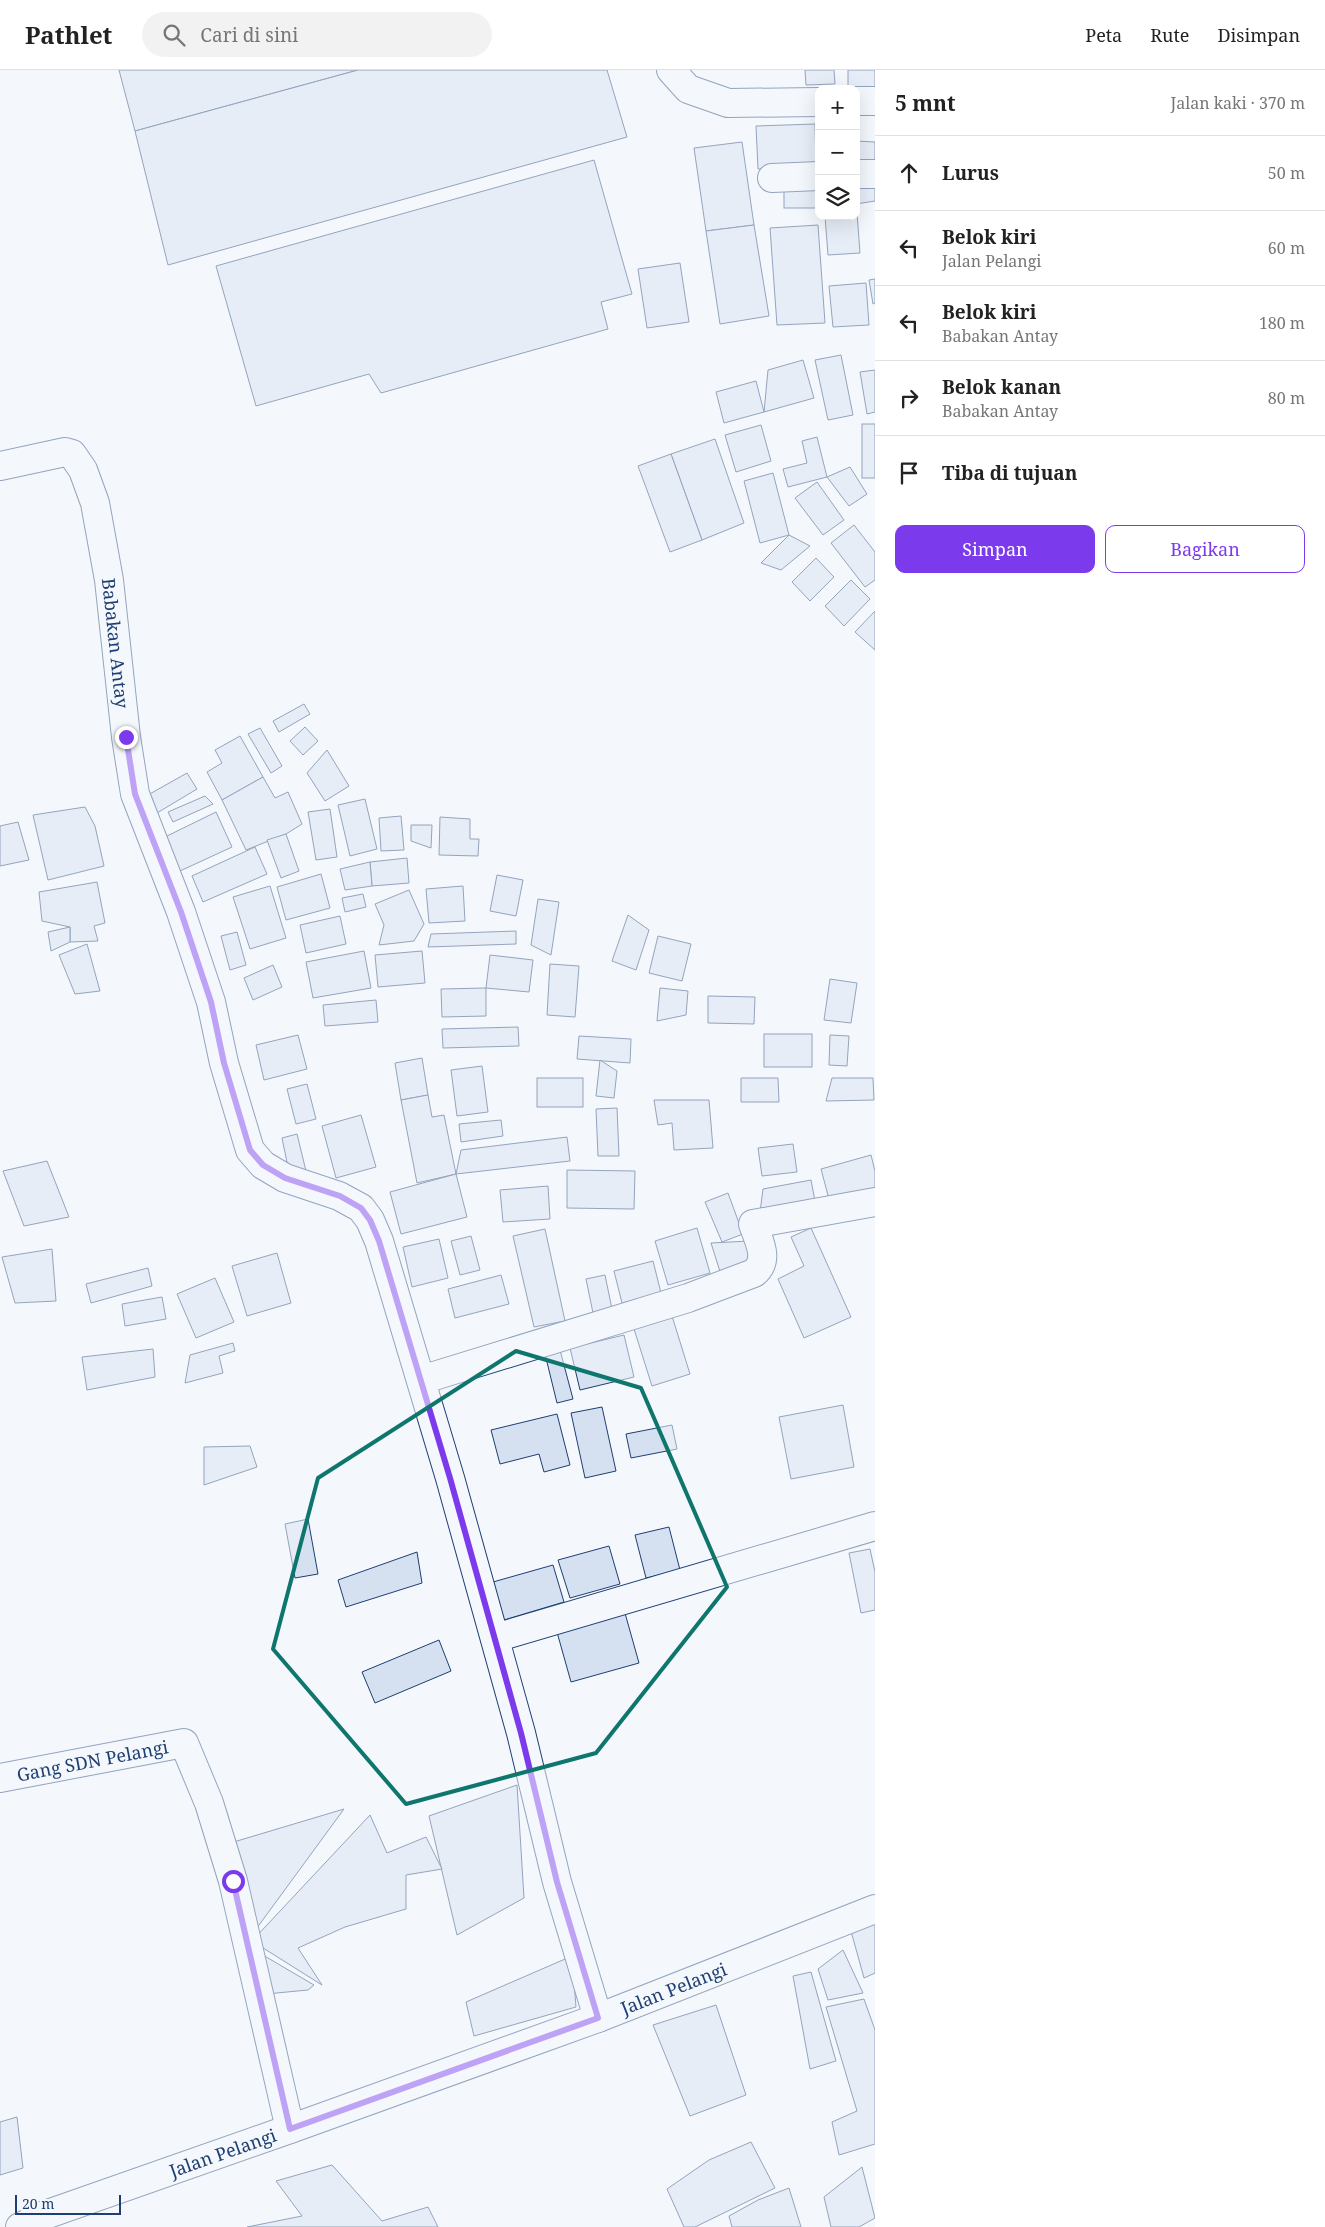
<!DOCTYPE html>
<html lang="id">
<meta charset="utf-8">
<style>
body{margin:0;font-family:"Noto Serif",serif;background:#f2f2f2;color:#222}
.controls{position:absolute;right:15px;top:15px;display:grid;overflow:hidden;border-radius:10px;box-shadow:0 5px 20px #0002}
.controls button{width:45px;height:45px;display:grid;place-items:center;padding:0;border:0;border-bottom:1px solid #e0e0e0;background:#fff;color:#222;font:25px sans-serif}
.scale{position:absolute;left:15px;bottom:12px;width:106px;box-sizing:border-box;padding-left:5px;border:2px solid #1d3f73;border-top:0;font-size:14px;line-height:18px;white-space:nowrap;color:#1d3f73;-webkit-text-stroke:4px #f4f7fb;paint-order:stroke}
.stop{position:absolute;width:15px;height:15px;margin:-11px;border:4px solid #7c3aed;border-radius:50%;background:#fff}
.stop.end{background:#7c3aed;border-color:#fff;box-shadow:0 1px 5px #0008}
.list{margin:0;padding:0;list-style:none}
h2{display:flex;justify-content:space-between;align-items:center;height:65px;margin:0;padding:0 20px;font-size:21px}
h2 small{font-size:16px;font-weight:400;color:#767676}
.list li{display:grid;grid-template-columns:32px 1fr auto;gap:15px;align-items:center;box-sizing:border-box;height:75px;padding:0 20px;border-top:1px solid #e0e0e0}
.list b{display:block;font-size:19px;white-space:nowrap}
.list p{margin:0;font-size:16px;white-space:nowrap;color:#767676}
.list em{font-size:16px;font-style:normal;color:#767676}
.actions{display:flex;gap:10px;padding:15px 20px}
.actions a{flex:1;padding:11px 0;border:1px solid #7c3aed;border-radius:10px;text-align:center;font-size:18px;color:#7c3aed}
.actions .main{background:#7c3aed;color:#fff}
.icon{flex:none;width:28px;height:28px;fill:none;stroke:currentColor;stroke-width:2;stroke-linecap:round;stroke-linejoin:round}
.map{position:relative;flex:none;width:875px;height:2157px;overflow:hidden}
header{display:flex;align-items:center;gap:30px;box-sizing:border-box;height:70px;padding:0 25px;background:#fff;border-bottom:1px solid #e0e0e0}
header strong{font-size:24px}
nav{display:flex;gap:28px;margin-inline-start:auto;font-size:18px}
.search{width:350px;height:45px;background:#f2f2f2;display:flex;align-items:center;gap:12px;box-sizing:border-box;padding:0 18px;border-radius:28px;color:#767676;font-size:19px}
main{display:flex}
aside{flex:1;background:#fff}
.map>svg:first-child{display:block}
.building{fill:#d5e0f0;stroke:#1d3f73}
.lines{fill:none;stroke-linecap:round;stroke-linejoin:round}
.minor-casing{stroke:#1d3f73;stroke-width:30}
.minor{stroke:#f4f7fb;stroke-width:28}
.route{stroke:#7c3aed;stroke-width:6}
.marked{fill:none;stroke:#0f766e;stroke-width:4;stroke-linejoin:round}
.labels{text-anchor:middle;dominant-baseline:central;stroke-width:4;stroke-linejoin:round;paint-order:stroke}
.street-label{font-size:18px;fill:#1d3f73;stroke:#f4f7fb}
</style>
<header>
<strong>Pathlet</strong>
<div class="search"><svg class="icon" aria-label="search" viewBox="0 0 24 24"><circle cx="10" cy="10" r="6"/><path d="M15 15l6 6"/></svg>Cari di sini</div>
<nav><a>Peta</a><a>Rute</a><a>Disimpan</a></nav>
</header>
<main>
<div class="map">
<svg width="875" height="2157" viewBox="0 0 875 2157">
<rect width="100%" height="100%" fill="#f4f7fb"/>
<g class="building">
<polygon points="119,0 358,0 135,61"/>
<polygon points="358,0 607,0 627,67 168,195 135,61"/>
<polygon points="805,0 834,0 835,14 806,15"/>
<rect x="848" y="0" width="27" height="17"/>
<polygon points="815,54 816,97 758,99 756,56"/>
<polygon points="856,71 875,72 875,93 856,93"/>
<polygon points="742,72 754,155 706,161 694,78"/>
<polygon points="594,90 632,224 601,232 608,259 381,323 369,304 256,336 216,196"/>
<polygon points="875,106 875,131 856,134 856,109"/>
<rect x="784" y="115" width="35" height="23"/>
<polygon points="857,143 860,183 828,185 825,146 856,146"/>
<polygon points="754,155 769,246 720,254 706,161"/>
<polygon points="818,155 825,253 777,255 770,158"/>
<polygon points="680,193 689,252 647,258 638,199"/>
<polygon points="875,209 875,233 873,234 869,210"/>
<polygon points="866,213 869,255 833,257 829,216"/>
<polygon points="841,285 853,345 828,350 815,290"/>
<polygon points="803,290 814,328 764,342 768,300"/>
<polygon points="875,300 875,342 867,344 860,302"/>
<polygon points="756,311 764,342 724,353 716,322"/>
<rect x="862" y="354" width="13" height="54"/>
<polygon points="761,355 771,391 736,402 725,365"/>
<polygon points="817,367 827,407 788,417 783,399 807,393 802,371"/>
<polygon points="715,369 744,453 702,470 671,384"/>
<polygon points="671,384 702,470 670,482 638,396"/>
<polygon points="850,397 867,424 849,436 827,407"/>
<polygon points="773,403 789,465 760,473 744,411"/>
<polygon points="817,412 844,450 823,465 795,428"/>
<polygon points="854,455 875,482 875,510 865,517 831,473"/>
<polygon points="789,465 810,476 781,500 761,493"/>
<polygon points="816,488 834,507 810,531 792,512"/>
<polygon points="851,510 870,529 844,556 825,536"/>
<polygon points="875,541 875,580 855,562"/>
<polygon points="304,634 310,644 279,662 273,651"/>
<polygon points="305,657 318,671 303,685 290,671"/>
<polygon points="260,658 282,696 271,703 248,664"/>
<polygon points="240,666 263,707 222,730 207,702 222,693 215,680"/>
<polygon points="327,680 349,716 325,731 307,703"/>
<polygon points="187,703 197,719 157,743 139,730"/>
<polygon points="263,707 275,728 288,722 302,754 286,764 246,780 222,730"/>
<polygon points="205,726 213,734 173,752 168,742"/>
<polygon points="365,729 377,779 350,786 338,735"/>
<polygon points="85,737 95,756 104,796 48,810 33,745"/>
<polygon points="330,739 337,787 316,790 308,742"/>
<polygon points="216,742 232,777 180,801 165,767"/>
<polygon points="401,746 404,780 381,781 379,748"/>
<polygon points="440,747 470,749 470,769 479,769 478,786 439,785"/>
<polygon points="18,752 29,790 0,796 0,756"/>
<polygon points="411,755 432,755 431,778 411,771"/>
<polygon points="286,764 299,801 281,808 267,770"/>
<polygon points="255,777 267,804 203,832 192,806"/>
<polygon points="407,788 409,813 372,816 370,792"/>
<polygon points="370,792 372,816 345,820 340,799"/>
<polygon points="321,804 330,838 286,850 277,817"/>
<polygon points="497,805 523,810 516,846 490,841"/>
<polygon points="97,812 105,853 94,856 98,871 70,872 70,857 42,851 39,822"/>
<polygon points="270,816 286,868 250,879 233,827"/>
<polygon points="463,816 465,851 429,853 426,819"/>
<polygon points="409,820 424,854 414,871 379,875 384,855 375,834"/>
<polygon points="363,824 366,837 345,842 342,828"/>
<polygon points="538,829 559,832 551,885 531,875"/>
<polygon points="628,845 649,860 636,900 612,891"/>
<polygon points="340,846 346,874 306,883 300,855"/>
<polygon points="70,857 70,872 51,881 48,862"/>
<polygon points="516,861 516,874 428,877 431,864"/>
<polygon points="237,862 246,895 230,900 221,866"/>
<polygon points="658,866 691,874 682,911 649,903"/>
<polygon points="87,874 100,921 75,924 59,885"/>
<polygon points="364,881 371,918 313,928 306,892"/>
<polygon points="422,881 425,913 378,917 375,885"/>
<polygon points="490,885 533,890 529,922 486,918"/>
<polygon points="550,894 579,896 575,947 547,945"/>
<polygon points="273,895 282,917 253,930 244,908"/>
<polygon points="830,909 857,913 851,953 824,950"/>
<polygon points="486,918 486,946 442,947 441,919"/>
<polygon points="660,918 688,921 686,945 657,951"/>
<polygon points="708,926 755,927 754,954 708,953"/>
<polygon points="376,930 378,952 325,956 323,935"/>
<polygon points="518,957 519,976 443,978 442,959"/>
<rect x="764" y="964" width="48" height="33"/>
<polygon points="298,965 307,999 264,1010 256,975"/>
<polygon points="830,965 849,966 847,996 829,995"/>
<polygon points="579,966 631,969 630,993 577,989"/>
<polygon points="422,988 428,1025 401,1030 395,993"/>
<polygon points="600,990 617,1001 614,1028 596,1026"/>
<polygon points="482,996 488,1042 457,1046 451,1000"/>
<rect x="537" y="1008" width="46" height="29"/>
<polygon points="741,1008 778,1008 779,1032 741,1032"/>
<polygon points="832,1008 873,1008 874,1030 826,1031"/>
<polygon points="307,1014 316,1049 296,1054 287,1019"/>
<polygon points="428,1025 432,1047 444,1045 456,1104 417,1113 401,1030"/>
<polygon points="654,1030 709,1030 713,1078 674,1080 672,1053 658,1055"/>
<polygon points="617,1038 619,1086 598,1086 596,1039"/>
<polygon points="361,1045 376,1097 336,1108 322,1056"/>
<polygon points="501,1050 503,1066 461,1072 459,1054"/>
<polygon points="297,1064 306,1101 288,1097 282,1068"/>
<polygon points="567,1067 570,1091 456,1104 461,1080"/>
<polygon points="793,1074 797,1102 762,1106 758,1078"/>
<polygon points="871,1085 875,1101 875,1120 830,1133 821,1099"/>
<polygon points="47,1091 69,1147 24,1156 3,1101"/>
<polygon points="567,1100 635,1101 634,1139 567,1138"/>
<polygon points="456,1104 467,1147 401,1164 390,1122"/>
<polygon points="811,1110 815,1131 760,1142 763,1119"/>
<polygon points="548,1116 550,1149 503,1152 500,1120"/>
<polygon points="728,1123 743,1164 722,1172 705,1132"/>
<polygon points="697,1158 710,1203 668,1215 655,1171"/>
<polygon points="811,1158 851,1247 804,1268 778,1209 804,1196 791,1167"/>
<polygon points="545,1159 565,1251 534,1257 513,1166"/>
<polygon points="471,1166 480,1200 460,1205 451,1171"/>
<polygon points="439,1169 448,1208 412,1217 403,1177"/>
<polygon points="749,1171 757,1197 722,1208 711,1173"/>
<polygon points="52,1179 56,1231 15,1233 2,1187"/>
<polygon points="277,1183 291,1233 247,1246 232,1196"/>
<polygon points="653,1191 661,1223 622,1233 614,1201"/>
<polygon points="148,1198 152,1216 91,1233 86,1214"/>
<polygon points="501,1205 509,1234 455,1248 448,1219"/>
<polygon points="605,1205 612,1239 593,1243 586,1209"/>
<polygon points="215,1208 234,1252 196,1268 177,1224"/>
<polygon points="162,1227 166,1249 125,1256 122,1234"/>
<polygon points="672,1246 690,1304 652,1316 634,1259"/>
<polygon points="624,1265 634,1307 580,1320 570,1278"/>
<polygon points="233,1273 235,1281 219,1286 223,1303 185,1313 190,1285"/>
<polygon points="153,1279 155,1307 87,1320 82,1287"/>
<polygon points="560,1280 573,1329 557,1333 545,1284"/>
<polygon points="843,1335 854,1397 791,1409 779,1347"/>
<polygon points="602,1337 616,1401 585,1408 571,1343"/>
<polygon points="557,1344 570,1395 544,1402 539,1384 500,1394 491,1360"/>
<polygon points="672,1355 677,1379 631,1388 626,1364"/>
<polygon points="250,1376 257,1397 204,1415 204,1377"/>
<polygon points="308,1449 318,1504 295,1508 285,1454"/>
<polygon points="669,1457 680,1500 646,1508 635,1465"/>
<polygon points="609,1476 620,1514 570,1528 558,1490"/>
<polygon points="870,1479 875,1502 875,1540 861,1543 849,1483"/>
<polygon points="417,1482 422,1513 346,1537 338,1510"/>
<polygon points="553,1495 564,1532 504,1550 493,1512"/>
<polygon points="623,1536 639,1593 571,1612 555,1555"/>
<polygon points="439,1570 451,1601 375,1633 362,1602"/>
<polygon points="517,1715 524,1828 457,1865 429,1746"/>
<polygon points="344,1739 251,1866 227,1774"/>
<polygon points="370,1745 387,1783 426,1767 442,1799 406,1805 406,1839 345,1857 298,1878 322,1915 252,1871"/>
<polygon points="875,1851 875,1903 864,1908 851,1861"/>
<polygon points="843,1880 863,1923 828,1930 818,1899"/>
<polygon points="256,1881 314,1915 308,1920 266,1924"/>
<polygon points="572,1886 576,1937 474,1966 466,1932"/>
<polygon points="811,1902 836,1991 810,1999 793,1906"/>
<polygon points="864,1929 875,1960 875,2074 839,2085 832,2052 857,2041 826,1937"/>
<polygon points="716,1935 746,2025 690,2046 653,1955"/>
<polygon points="17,2047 23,2098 0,2105 0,2052"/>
<polygon points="751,2072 775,2118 695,2157 684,2157 667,2119 709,2090"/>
<polygon points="332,2095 382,2151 428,2137 438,2157 247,2157 302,2146 276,2111"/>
<polygon points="862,2097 875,2148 859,2157 831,2157 824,2127"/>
<polygon points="789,2118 801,2157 732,2157 729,2146 758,2130"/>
</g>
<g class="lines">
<g class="minor-casing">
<g id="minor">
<polyline points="671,0 688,19 728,33 819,32"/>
<polyline points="856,31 875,31"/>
<polyline points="856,104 875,104"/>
<polyline points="772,108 819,106"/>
<path id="s1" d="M0 396 65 382 72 384 83 400 95 433 109 510 126 667 135 724 181 842 211 932 224 993 250 1080 263 1095 285 1108 339 1126 361 1138 370 1150 379 1171 450 1408 521 1663 557 1812 598 1948"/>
<path d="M421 1310 688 1228 754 1203C770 1190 759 1171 753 1154L875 1132"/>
<polyline points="495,1568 875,1456"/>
<path id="s2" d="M0 1708 184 1673 209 1733 233 1811 290 2059"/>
<path id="s3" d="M20 2157 45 2145 290 2059 598 1948 875 1839"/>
</g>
</g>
<use href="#minor" class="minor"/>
</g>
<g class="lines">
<polyline class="route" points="126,667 135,724 181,842 211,932 224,993 250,1080 263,1095 285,1108 340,1126 361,1138 370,1150 379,1171 450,1408 521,1663 557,1812 598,1948 290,2059 233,1811"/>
</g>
<path d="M0 0H875V2157H0ZM516 1281 641 1318 727 1517 596 1683 406 1734 273 1579 318 1408Z" fill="#f4f7fb" fill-opacity=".55" fill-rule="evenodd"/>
<path class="marked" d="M516 1281 641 1318 727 1517 596 1683 406 1734 273 1579 318 1408Z"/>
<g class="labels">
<g class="street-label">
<text stroke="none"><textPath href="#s1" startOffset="270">Babakan Antay</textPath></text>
<text stroke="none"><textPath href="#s2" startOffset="94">Gang SDN Pelangi</textPath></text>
<text stroke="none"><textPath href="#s3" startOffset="696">Jalan Pelangi</textPath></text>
<text stroke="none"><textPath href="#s3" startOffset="216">Jalan Pelangi</textPath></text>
</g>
</g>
</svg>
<div class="controls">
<button>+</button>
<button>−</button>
<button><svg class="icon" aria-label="layers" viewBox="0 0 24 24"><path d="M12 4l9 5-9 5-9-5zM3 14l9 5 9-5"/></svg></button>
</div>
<div class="scale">20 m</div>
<div class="stop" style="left:233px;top:1811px"></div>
<div class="stop end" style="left:126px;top:667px"></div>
</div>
<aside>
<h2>5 mnt<small>Jalan kaki · 370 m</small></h2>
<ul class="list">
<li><svg class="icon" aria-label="ahead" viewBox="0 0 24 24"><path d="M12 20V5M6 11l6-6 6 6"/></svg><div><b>Lurus</b></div><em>50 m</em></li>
<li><svg class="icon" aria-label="left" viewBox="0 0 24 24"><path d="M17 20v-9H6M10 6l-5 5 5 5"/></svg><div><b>Belok kiri</b><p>Jalan Pelangi</p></div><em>60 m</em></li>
<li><svg class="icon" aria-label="left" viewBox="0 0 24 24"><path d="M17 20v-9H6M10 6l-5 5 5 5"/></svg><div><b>Belok kiri</b><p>Babakan Antay</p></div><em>180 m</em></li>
<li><svg class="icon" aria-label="right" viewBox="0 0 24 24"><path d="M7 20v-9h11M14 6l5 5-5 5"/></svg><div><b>Belok kanan</b><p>Babakan Antay</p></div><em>80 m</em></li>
<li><svg class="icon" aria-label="arrive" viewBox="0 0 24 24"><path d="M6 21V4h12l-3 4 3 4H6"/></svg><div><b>Tiba di tujuan</b></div></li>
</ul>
<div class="actions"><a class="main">Simpan</a><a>Bagikan</a></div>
</aside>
</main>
